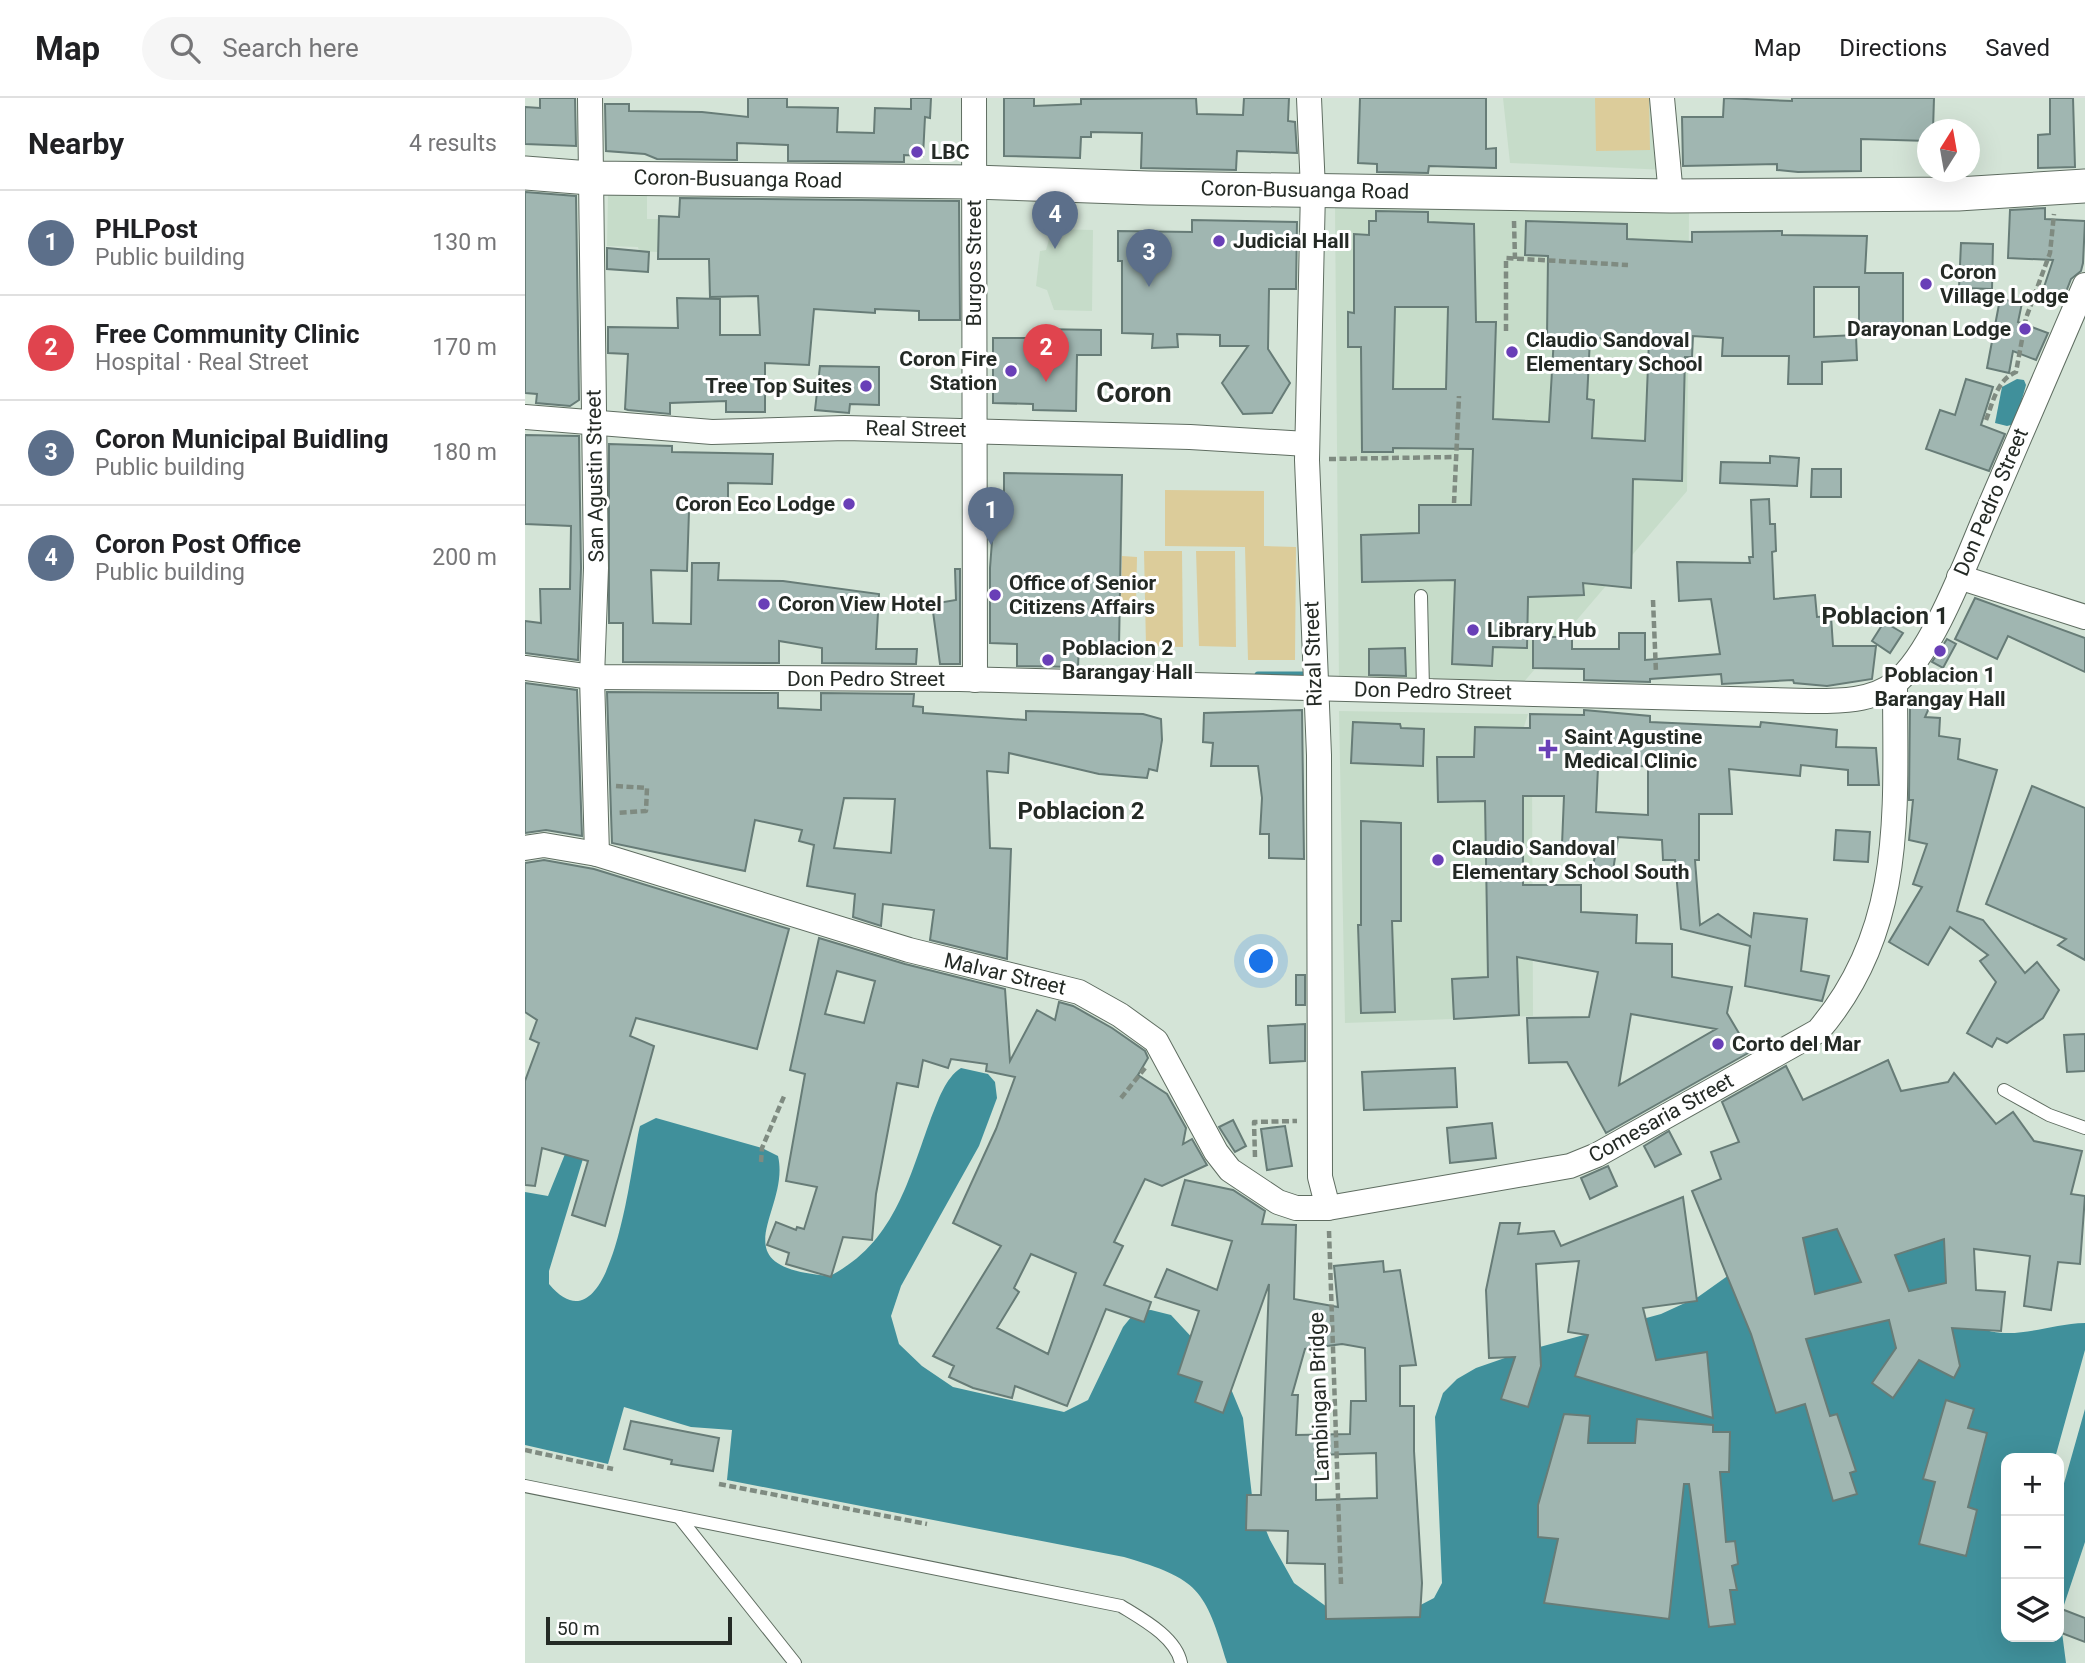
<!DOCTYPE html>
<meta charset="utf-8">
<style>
body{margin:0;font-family:Roboto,sans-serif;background:#f6f6f6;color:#202124}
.controls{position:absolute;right:21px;bottom:21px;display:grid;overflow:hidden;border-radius:14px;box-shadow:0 7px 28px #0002}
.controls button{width:63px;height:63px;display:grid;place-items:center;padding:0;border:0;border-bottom:2px solid #e0e0e0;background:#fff;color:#202124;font:35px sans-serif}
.compass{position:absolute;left:1392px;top:21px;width:63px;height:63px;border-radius:50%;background:#fff;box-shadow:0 7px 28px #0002;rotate:11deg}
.scale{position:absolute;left:21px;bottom:18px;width:186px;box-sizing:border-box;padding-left:7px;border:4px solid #242a25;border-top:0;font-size:19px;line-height:24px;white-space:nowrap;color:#242a25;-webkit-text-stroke:5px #fff;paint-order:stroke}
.you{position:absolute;left:737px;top:864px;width:24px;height:24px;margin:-18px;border:5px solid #fff;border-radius:50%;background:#1a73e8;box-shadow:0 0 0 10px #1a73e833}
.badge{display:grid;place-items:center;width:46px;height:46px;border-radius:50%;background:#db2777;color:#fff;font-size:23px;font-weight:700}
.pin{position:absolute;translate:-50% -58px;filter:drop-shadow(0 2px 4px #0008)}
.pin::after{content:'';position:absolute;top:37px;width:24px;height:21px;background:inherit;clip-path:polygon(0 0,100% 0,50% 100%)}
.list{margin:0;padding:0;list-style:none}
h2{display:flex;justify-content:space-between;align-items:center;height:91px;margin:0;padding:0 28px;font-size:30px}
h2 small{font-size:23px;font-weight:400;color:#757577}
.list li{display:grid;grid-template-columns:46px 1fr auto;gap:21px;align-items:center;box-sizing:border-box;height:105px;padding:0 28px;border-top:2px solid #e0e0e0}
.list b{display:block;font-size:26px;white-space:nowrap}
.list p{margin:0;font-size:23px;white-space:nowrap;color:#757577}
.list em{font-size:23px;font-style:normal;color:#757577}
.icon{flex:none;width:38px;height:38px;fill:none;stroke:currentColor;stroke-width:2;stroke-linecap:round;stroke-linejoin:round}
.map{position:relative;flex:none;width:1560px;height:1565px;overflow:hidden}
header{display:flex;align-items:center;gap:42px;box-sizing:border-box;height:98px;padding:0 35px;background:#fff;border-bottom:2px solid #e0e0e0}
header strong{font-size:33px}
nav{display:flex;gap:38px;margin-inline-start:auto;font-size:24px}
.search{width:490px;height:63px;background:#f6f6f6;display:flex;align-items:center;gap:18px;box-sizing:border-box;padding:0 24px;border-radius:38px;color:#757577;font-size:26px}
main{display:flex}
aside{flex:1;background:#fff}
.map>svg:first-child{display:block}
.built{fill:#c6dcc9}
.green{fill:#dccc9a}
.water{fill:#40909b;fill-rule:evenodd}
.pier{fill:#d4e4d7}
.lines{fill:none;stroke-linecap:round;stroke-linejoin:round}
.stream{stroke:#40909b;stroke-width:7}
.building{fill:#a0b6b1;stroke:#677c77;stroke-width:2;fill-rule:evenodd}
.service-casing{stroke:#5f6d61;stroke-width:14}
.minor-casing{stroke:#5f6d61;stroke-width:26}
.secondary-casing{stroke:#5f6d61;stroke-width:35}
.path{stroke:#7f8b81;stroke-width:4.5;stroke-dasharray:7 3.5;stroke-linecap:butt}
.service{stroke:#fff;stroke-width:12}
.minor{stroke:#fff;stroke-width:24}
.secondary{stroke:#fff;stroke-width:33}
.poi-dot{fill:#693fb7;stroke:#fff;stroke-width:2.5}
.labels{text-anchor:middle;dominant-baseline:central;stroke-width:6;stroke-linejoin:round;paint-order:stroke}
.poi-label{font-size:21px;font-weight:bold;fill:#242a25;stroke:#fff;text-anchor:start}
.street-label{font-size:21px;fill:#242a25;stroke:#fff}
.quarter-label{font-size:24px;font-weight:bold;fill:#242a25;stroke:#fff}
.district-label{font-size:28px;font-weight:bold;fill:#242a25;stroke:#fff}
</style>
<header>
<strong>Map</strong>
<div class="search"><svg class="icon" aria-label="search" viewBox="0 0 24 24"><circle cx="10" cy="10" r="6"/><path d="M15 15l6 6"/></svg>Search here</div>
<nav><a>Map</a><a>Directions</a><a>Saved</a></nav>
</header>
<main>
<aside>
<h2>Nearby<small>4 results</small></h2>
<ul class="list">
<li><span class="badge" style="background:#5c6f8a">1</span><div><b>PHLPost</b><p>Public building</p></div><em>130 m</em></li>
<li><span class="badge" style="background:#e0444e">2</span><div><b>Free Community Clinic</b><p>Hospital · Real Street</p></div><em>170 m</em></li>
<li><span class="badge" style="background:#5c6f8a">3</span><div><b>Coron Municipal Buidling</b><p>Public building</p></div><em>180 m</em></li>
<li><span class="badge" style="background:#5c6f8a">4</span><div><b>Coron Post Office</b><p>Public building</p></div><em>200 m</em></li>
</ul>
</aside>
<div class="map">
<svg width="1560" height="1565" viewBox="0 0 1560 1565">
<rect width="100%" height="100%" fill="#d4e4d7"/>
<g class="built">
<polygon points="978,0 1134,0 1142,72 985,65"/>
<polygon points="83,95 122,96 122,121 133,121 133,154 114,153 113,149 82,148"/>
<polygon points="810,108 1164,114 1162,393 992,592 814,587"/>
<polygon points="527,131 568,132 567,213 529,212 522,192 511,188 515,153 521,152"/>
<polygon points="814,613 1003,616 997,635 1007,672 1008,918 820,925"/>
</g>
<g class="green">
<polygon points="1070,0 1124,0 1125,52 1071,53"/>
<polygon points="640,392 739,393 739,448 771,449 770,562 723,562 720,449 640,448"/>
<polygon points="619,453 657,453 658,549 621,548"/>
<polygon points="671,453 710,453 711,549 674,548"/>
<polygon points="597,458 612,459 611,505 596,505"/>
</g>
<g class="water">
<polygon points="1492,281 1499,282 1501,287 1490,326 1482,328 1470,325 1477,289"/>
<path d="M436 970 463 976 470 984 472 1000 454 1048 376 1188 366 1218 374 1246 397 1268 428 1289 539 1314 563 1302 598 1229 611 1213 626 1212 646 1217 699 1274 718 1320 727 1398 745 1442 769 1485 802 1509 882 1514 909 1500 917 1485 910 1319 918 1295 932 1281 951 1270 1000 1253 1136 1216 1173 1199 1242 1150 1409 1093 1449 1228C1488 1245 1520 1226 1560 1225V1444L1535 1519 1541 1565H702C680 1491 674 1481 599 1459L202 1382 207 1332 166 1329 99 1309 83 1366 0 1347V1094L23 1098 53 1024 67 1031 24 1173V1186C89 1263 107 1056 115 1028L131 1020 237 1050 253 1058C266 1114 190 1169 305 1178 369 1145 383 1083 406 1020 413 1003 420 980 436 970ZM1481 1360H1534V1539H1481Z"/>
</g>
<polygon class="pier" points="1560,1252 1560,1311 1534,1403 1534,1360 1530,1360"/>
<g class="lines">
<polyline class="stream" points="733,577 781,577"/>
</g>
<g class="building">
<polygon points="15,0 50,0 51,48 0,46 0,9 15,10"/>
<polygon points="223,0 262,0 262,9 313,10 312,34 349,35 350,10 386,11 386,0 406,0 405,20 400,19 398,58 379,57 379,64 263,63 263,47 212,45 212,62 132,61 120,56 81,53 80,6 104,6 104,13 177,14 223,19"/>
<polygon points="479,0 509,0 509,8 556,6 556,1 671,0 672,16 718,17 719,0 764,0 763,23 770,24 772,55 712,53 711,72 616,70 617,35 566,34 566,39 556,39 555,60 479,58"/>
<polygon points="835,0 961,0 961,51 971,50 971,70 904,68 903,75 852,74 852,66 833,65"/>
<polygon points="1199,0 1267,3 1267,0 1409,0 1408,32 1403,32 1403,43 1336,41 1336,73 1273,74 1252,72 1252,66 1158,68 1157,19 1198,19"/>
<polygon points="1525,0 1548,0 1550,69 1513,70 1513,37 1525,36"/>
<polygon points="0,94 51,98 54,302 45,308 11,305 12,296 0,295"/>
<polygon points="155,100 434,103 435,222 394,222 394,213 350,211 350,215 289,211 284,267 240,265 240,314 201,314 201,303 145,305 145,316 103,312 100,311 103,256 83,255 83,229 153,230 152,200 195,201 195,237 235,237 233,198 185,199 184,161 133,161 134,118 154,119"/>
<polygon points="1520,110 1520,121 1560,123 1558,165 1556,173 1546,181 1539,199 1518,192 1528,162 1483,160 1485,112"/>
<path d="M851 113 903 114V124L949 126 951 224H971L968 321 1024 324 1029 239H1022L1023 158 1000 157 1001 123 1102 126V141L1167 144V134L1257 133V137L1342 138 1340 175H1378V236H1334V189H1289V239L1331 237 1332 262 1297 264V286H1263L1264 258H1197L1198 240 1168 238 1167 259H1160L1157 383 1108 381 1106 490 1058 485 1059 497 1003 499 1002 550 968 549 967 568 927 566 930 482 837 484 836 437 894 435V407H946L948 351 868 350V354H837L836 249H823V214L829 215V136L844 137V123H851ZM870 209H923L921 291H868ZM1065 240 1124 242 1120 343 1067 340 1069 302 1062 301Z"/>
<polygon points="667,122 772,124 771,191 744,191 743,251 765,285 747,315 718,316 697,285 723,248 695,248 695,237 652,236 653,249 627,250 628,236 597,235 597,163 593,163 593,133 667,134"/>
<polygon points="1436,145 1468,146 1467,191 1434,190"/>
<polygon points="82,150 124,154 123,174 82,171"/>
<polygon points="1475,201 1497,205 1493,224 1523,235 1511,262 1488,253 1484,275 1462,270"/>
<polygon points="510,231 576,232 576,257 552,257 551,313 508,312 508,306 468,305 468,240 509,240"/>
<polygon points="295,268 354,269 354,307 325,306 324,315 290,312"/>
<polygon points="1441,281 1468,289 1456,327 1480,336 1464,373 1401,351 1415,312 1430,317"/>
<polygon points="0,337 54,338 56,470 53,562 0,555 0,523 16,525 15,491 45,491 46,428 0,426"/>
<polygon points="84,346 147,348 147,354 248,356 247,386 203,385 203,413 164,413 162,473 126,472 128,525 166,526 167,465 194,465 193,482 258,483 354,496 351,551 392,551 391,566 297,565 297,550 254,543 254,565 98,564 98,525 84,525"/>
<polygon points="1245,358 1274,360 1272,388 1195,385 1196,364 1245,365"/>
<polygon points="1287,371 1316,371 1316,399 1286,399"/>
<polygon points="479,375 597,377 594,548 554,547 553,569 492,568 492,546 465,545 465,470 470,403 479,406"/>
<polygon points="1244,401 1245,426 1250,426 1251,453 1247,454 1249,501 1290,497 1292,519 1306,518 1308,548 1351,548 1347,581 1302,588 1269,585 1268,582 1197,586 1196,576 1125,581 1125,584 1059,582 1059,571 1008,570 1008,539 1047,539 1047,551 1094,551 1094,535 1120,535 1120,562 1195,556 1186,501 1154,503 1152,464 1225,465 1224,459 1228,459 1226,402"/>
<polygon points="430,471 435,471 435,566 415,566 407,506 431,502"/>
<polygon points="1450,500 1560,540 1560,574 1483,538 1472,561 1430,541"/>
<polygon points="1359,524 1378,535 1365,555 1347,543"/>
<polygon points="1422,541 1431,546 1418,570 1407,564"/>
<polygon points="880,550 881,578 844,577 844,551"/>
<polygon points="0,585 52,592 57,738 21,732 0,735"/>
<path d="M82 594 253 595V610L296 612V595L389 596 388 608 398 609V615L501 622V613L618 616 636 621 637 642 632 673 624 671 622 680 574 676 484 655 483 675 462 673 465 750 486 751 482 861 405 842 409 812 358 806 356 828 328 819 330 796 282 788 289 747 274 743 277 732 230 722 220 773 87 745ZM319 700 370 701 366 755 309 750Z"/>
<polygon points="1385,603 1404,610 1400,619 1415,620 1414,638 1435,641 1433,661 1472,672 1432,813 1458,822 1500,875 1512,864 1534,892 1518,920 1482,945 1472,940 1467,949 1442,935 1471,884 1455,863 1463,857 1425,829 1403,867 1364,844 1397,789 1388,786 1402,746 1384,742 1388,702 1384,702"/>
<polygon points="777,612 779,761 744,760 744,736 735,736 737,700 733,668 686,668 688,645 678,644 679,615"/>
<path d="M1059 612 1125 618V624L1235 629 1236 624 1312 632 1311 649 1351 650 1354 687H1323V672L1276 667 1275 678 1204 671 1207 716H1174V762H1170L1175 827 1193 816 1226 839 1229 815 1282 821 1276 873 1304 878 1297 903 1220 888 1225 848 1156 831 1150 762H1138L1137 742 1093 739 1088 773 1068 770 1071 750 1037 747 1039 698H998V787H1056V814L1112 817 1111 845 1147 846V879L1207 889 1202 915 1225 954 1081 1035 1042 964 1004 965 1002 920 1064 919 1073 874 992 859 994 917 929 921 927 881 963 879 960 703 913 704 912 659H949L950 629 1005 630V616L1059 617ZM1123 668V717L1071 714 1073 669ZM1106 916 1191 931 1094 987Z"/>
<polygon points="828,624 875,626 876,630 899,631 898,668 826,665"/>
<polygon points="1507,688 1560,710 1560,862 1533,847 1541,841 1461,806"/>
<polygon points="836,723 876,725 876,823 867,823 870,914 836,915 833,827 836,827"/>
<polygon points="1311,732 1345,734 1343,764 1309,762"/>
<polygon points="19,762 69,771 264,831 232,951 111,920 105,938 129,948 80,1128 47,1117 63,1063 17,1050 10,1088 0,1087 0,983 14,945 5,941 12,922 0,914 0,765"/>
<path d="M294 840 380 866 480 891 485 963 512 912 530 922 534 904 548 908 587 930 620 953 623 960 613 977 642 996 661 1030 658 1046 667 1041 682 1067 637 1088 620 1081 589 1144 598 1148 579 1187 626 1204 619 1224 581 1211 542 1308 490 1288 487 1300 448 1290 424 1279 429 1268 408 1258 476 1148 428 1125 471 1031 490 979 461 973 462 966 426 961 423 970 398 962 393 989 372 985 351 1096 347 1142 318 1139 306 1179 261 1166 264 1155 242 1147 251 1124 271 1132 272 1129 279 1131 292 1089 261 1083 280 976 265 972ZM312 873 350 883 339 925 300 916ZM506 1156 551 1175 523 1256 472 1230 494 1194 489 1190Z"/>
<rect x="771" y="877" width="9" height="30"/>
<polygon points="780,926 780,963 745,965 743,928"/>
<polygon points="1560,936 1560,973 1542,974 1539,937"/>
<path d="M1363 962 1376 993 1423 984 1429 975 1471 1026 1488 1014 1509 1043 1557 1053 1546 1096 1560 1098 1555 1166 1533 1164 1526 1212 1499 1208 1505 1158 1449 1151 1451 1192 1480 1194 1476 1233 1427 1230 1435 1268 1429 1280 1394 1262 1368 1300 1347 1285 1371 1250 1364 1222 1281 1241 1305 1318 1312 1316 1331 1373 1325 1375 1332 1396 1308 1403 1280 1306 1251 1315 1226 1236 1167 1093 1196 1081 1186 1054 1214 1044 1197 1004 1261 968 1278 1002ZM1312 1131 1336 1184 1290 1196 1278 1140ZM1419 1141 1421 1185 1384 1193 1370 1157Z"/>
<polygon points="930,970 932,1009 839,1012 837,974"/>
<polygon points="708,1022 721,1048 710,1054 694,1029"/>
<polygon points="967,1025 971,1060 925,1065 922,1030"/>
<polygon points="760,1028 767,1068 742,1072 736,1031"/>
<polygon points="1144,1033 1156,1056 1130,1069 1119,1048"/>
<polygon points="1083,1068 1092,1088 1065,1101 1056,1080"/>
<path d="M660 1082 708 1092 740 1113 737 1126 771 1127 769 1201 813 1209 809 1168 858 1163 859 1174 875 1172 891 1267 875 1268V1308H889V1353L897 1485 895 1519 801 1521 800 1466 762 1465 763 1433 721 1432 722 1397H736L744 1186 698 1315 670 1304 677 1284 653 1276 674 1213 630 1199 642 1171 692 1192 707 1143 647 1127ZM817 1246 840 1250 841 1303H826L825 1336 771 1337 773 1297H767L780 1251ZM851 1355 852 1400 791 1402V1357Z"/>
<polygon points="1158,1099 1172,1203 1118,1210 1131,1262 1182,1254 1188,1320 1050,1278 1063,1237 1043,1234 1054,1163 1011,1166 1016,1268 1003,1309 976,1301 990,1259 964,1260 961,1192 975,1125 995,1125 993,1136 1029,1133 1036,1148"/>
<polygon points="1421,1302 1449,1311 1443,1330 1462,1335 1443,1409 1452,1412 1441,1458 1394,1446 1410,1384 1398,1381"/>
<polygon points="1039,1316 1065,1318 1063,1345 1110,1345 1112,1321 1188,1327 1188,1334 1205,1334 1204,1374 1195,1374 1201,1444 1210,1443 1213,1466 1207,1468 1212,1492 1205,1492 1210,1526 1184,1529 1164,1386 1159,1386 1144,1521 1019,1505 1033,1441 1013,1439 1013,1407"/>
<polygon points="106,1323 194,1340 188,1373 146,1366 147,1362 99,1351"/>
<polygon points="1534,1510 1560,1520 1560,1544 1534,1534"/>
</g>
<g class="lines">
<g class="service-casing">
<g id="service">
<polyline points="896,498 898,592"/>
<polyline points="1479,992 1524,1017 1560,1030"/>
<path d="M0 1388 596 1508C617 1521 651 1539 656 1565"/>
<polyline points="154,1419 270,1565"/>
</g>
</g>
<g class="minor-casing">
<g id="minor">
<polyline points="65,0 71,470 67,579 72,756"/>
<polyline points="449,0 450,582"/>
<polyline points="784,0 788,92 782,362 794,657 795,1079 803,1110"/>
<polyline points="1137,0 1146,98"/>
<polyline points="0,319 187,334 320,330 665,339 782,346"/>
<polyline points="1434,479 1560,519"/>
<path d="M0 570 67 579 434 581 1283 603C1311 603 1347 604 1370 585 1407 557 1442 461 1461 417 1494 340 1527 264 1560 187"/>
<path d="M0 750 19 747 72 756 384 852 554 894 595 917 631 943 691 1054 705 1072 753 1104 771 1110H803L1045 1068 1072 1057 1293 933C1381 831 1370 712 1370 585"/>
</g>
</g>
<g class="secondary-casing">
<polyline id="secondary" points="0,75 65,80 449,84 623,90 1146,98 1433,96 1560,88"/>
</g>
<g class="path">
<polyline points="989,123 990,161"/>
<polyline points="981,233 981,160 1103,167"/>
<path d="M1461 322C1468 304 1472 282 1491 274L1501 220 1525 155 1529 116"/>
<polyline points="804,361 928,359"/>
<polyline points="929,405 934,298"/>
<polyline points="1128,502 1131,575"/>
<polyline points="91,688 122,690 121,713 92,715"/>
<polyline points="596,1000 620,970"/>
<polyline points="730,1059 729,1024 772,1023"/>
<polyline points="236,1064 237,1050 260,996"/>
<polyline points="804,1133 816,1486"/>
<polyline points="0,1352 88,1371"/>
<polyline points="194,1386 402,1426"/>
</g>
<use href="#service" class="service"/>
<use href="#minor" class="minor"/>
<use href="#secondary" class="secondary"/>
</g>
<g class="poi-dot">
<circle cx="392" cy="54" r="7"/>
<circle cx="694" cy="143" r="7"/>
<circle cx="1401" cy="186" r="7"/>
<circle cx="1500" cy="231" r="7"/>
<circle cx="987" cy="254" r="7"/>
<circle cx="486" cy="273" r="7"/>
<circle cx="341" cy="288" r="7"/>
<circle cx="324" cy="406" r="7"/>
<circle cx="470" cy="497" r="7"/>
<circle cx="239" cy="506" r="7"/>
<circle cx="948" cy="532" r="7"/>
<circle cx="1415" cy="553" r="7"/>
<circle cx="523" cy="562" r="7"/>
<path d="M1019.5 640.5h7v7h7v7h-7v7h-7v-7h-7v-7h7z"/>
<circle cx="913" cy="762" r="7"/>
<circle cx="1193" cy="946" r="7"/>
</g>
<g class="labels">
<g class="poi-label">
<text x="406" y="54">LBC</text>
<text x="708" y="143">Judicial Hall</text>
<text x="1415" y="174">Coron<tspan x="1415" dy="24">Village Lodge</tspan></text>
<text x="1486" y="231" text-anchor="end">Darayonan Lodge</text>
<text x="1001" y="242">Claudio Sandoval<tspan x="1001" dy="24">Elementary School</tspan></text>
<text x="472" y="261" text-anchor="end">Coron Fire<tspan x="472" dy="24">Station</tspan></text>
<text x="327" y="288" text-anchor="end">Tree Top Suites</text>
<text x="310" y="406" text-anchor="end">Coron Eco Lodge</text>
<text x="484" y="485">Office of Senior<tspan x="484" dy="24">Citizens Affairs</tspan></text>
<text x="253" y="506">Coron View Hotel</text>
<text x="962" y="532">Library Hub</text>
<text x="537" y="550">Poblacion 2<tspan x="537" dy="24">Barangay Hall</tspan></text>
<text x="1415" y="577" text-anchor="middle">Poblacion 1<tspan x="1415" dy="24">Barangay Hall</tspan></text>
<text x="1039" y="639">Saint Agustine<tspan x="1039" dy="24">Medical Clinic</tspan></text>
<text x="927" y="750">Claudio Sandoval<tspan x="927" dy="24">Elementary School South</tspan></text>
<text x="1207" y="946">Corto del Mar</text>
</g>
<g class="street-label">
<text transform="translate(213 81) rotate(1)">Coron-Busuanga Road</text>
<text transform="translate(780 92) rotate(1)">Coron-Busuanga Road</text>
<text transform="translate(449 165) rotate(-90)">Burgos Street</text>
<text transform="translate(391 331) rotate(1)">Real Street</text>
<text transform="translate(70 378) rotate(-91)">San Agustin Street</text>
<text transform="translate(1466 404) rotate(-67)">Don Pedro Street</text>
<text transform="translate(788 556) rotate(-92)">Rizal Street</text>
<text x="341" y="581">Don Pedro Street</text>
<text transform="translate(908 593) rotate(1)">Don Pedro Street</text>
<text transform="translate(480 876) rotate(13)">Malvar Street</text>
<text transform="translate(1136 1020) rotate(-29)">Comesaria Street</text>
<text transform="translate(794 1299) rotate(-92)">Lambingan Bridge</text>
</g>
<g class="quarter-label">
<text x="1360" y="518">Poblacion 1</text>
<text x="556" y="713">Poblacion 2</text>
</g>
<g class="district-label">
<text x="609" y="294">Coron</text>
</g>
</g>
</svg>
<div class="controls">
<button>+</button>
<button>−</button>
<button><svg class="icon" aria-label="layers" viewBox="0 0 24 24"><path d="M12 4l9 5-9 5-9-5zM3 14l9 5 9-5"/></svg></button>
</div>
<svg class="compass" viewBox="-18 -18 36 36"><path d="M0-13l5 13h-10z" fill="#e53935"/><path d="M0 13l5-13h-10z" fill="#757577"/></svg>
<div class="scale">50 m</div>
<div class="you"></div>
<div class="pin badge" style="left:466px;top:447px;background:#5c6f8a">1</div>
<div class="pin badge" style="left:521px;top:284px;background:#e0444e">2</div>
<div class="pin badge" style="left:624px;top:189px;background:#5c6f8a">3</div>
<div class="pin badge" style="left:530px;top:151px;background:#5c6f8a">4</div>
</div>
</main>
